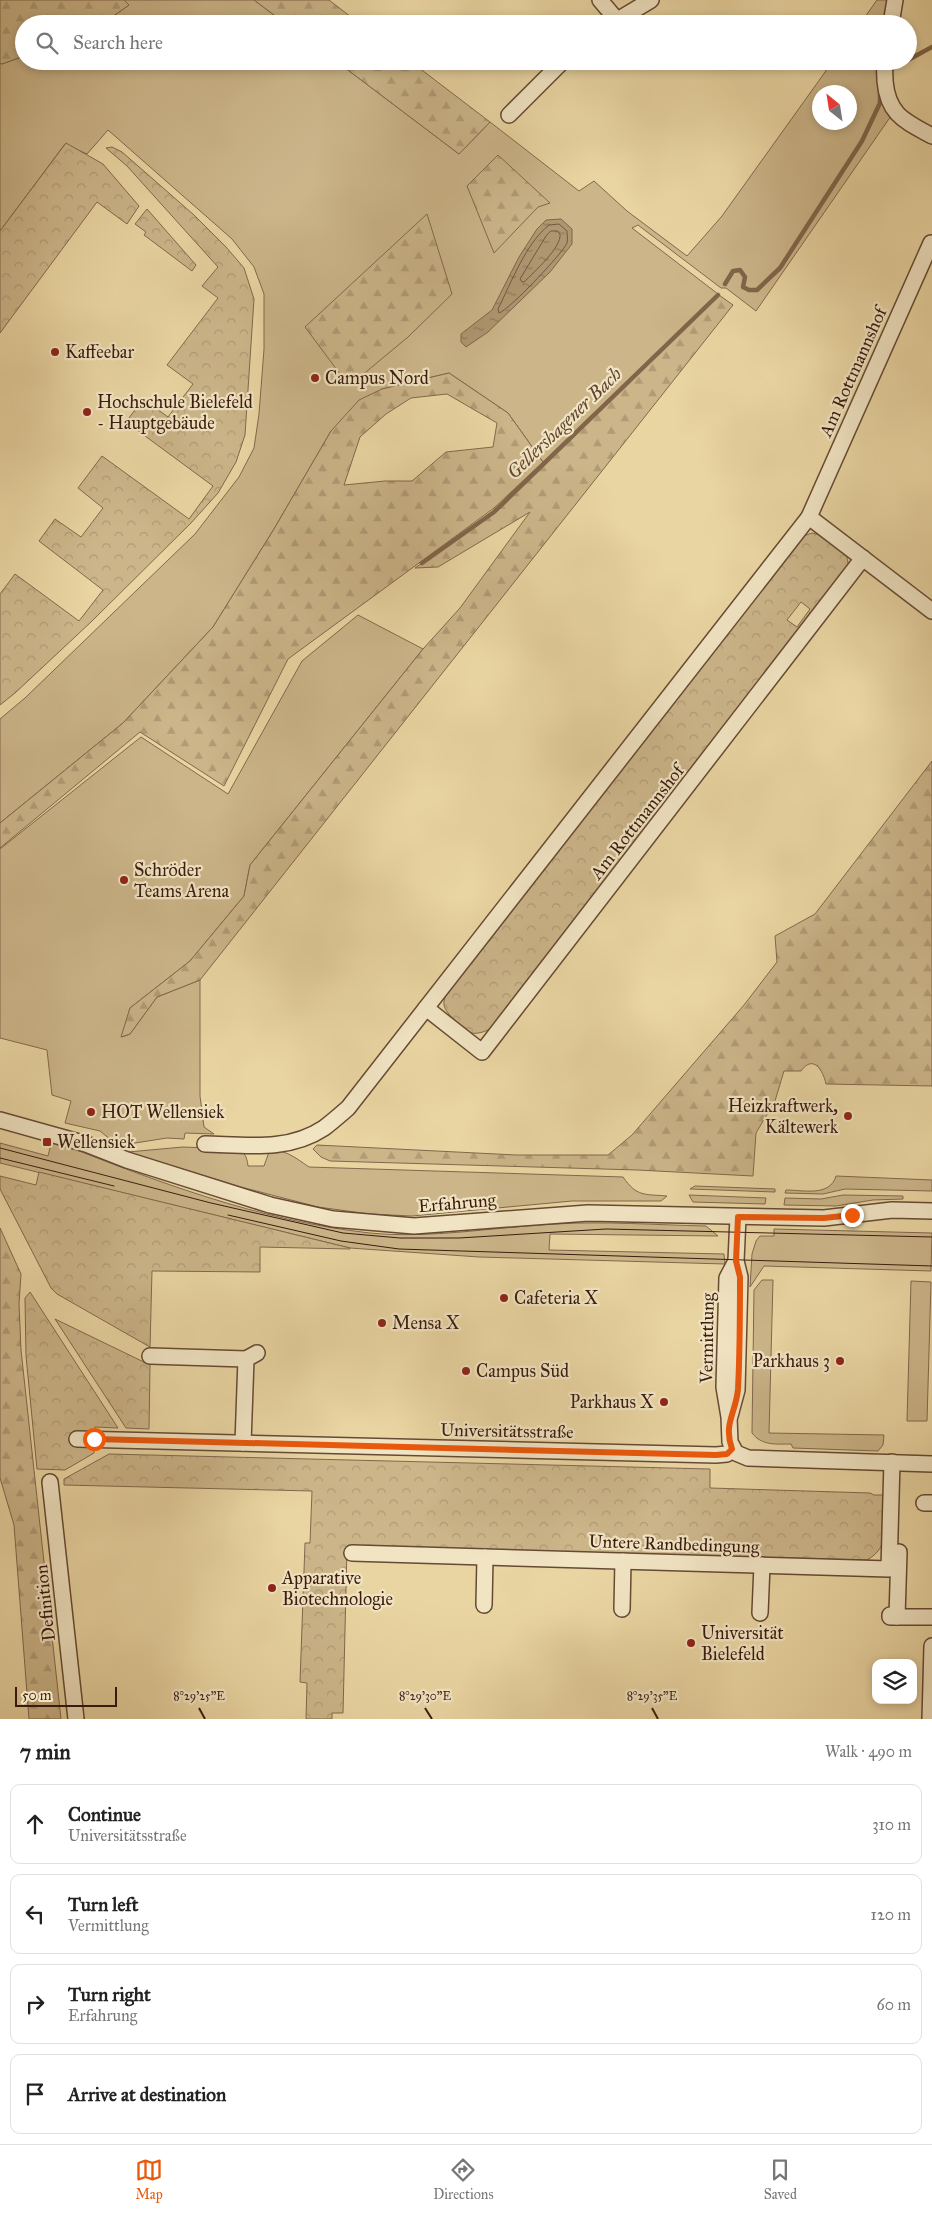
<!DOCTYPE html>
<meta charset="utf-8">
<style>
body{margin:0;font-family:"IM FELL Great Primer",serif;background:#f6f6f6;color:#222}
.controls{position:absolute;right:15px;bottom:15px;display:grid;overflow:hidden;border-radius:10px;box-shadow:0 2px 8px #0003}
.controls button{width:45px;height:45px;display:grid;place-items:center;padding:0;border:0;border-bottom:1px solid #e0e0e0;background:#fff;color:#222;font:25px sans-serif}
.compass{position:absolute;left:812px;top:85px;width:45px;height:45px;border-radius:50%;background:#fff;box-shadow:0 2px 8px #0003;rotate:330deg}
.scale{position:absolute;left:15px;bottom:12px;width:102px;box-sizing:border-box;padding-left:5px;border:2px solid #3a1b0e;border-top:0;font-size:14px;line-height:18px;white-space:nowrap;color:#3a1b0e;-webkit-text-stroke:4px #f1e4c3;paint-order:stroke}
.stop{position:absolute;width:15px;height:15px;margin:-11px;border:4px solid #ea580c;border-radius:50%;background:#fff}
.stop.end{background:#ea580c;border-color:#fff;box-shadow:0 1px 5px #0008}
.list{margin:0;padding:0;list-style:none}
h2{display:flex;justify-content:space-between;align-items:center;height:65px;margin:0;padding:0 20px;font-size:21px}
h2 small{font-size:16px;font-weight:400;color:#767676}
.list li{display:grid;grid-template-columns:32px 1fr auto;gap:15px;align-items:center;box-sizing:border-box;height:80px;margin:0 10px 10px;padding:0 10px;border:1px solid #e0e0e0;border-radius:10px}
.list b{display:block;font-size:19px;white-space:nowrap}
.list p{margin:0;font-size:16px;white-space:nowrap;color:#767676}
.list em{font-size:16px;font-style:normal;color:#767676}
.icon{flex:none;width:28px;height:28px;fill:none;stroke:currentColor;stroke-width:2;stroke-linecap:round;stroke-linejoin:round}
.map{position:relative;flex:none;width:932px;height:1719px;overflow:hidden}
.search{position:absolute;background:#fff;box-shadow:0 2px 8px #0003;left:15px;right:15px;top:15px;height:55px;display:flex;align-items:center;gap:12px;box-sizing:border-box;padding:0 18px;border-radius:28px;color:#767676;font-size:19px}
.sheet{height:425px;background:#fff}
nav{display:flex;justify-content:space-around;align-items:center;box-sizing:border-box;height:70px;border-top:1px solid #e0e0e0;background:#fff;font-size:14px;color:#767676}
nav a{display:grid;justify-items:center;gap:2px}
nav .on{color:#ea580c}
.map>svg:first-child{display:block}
.grass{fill:#cbb589;stroke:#82684c;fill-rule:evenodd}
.forest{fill:url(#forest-firs);stroke:#82684c;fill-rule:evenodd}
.park{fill:url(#park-crowns);stroke:#82684c;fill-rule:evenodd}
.water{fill:url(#water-ripples);stroke:#806549}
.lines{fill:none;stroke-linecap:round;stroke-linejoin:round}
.shore{stroke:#74583f;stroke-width:1}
.stream{stroke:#806549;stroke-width:4.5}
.street-casing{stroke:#664a33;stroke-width:18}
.street{stroke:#f1e4c3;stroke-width:15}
.tram{stroke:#3a1b0e;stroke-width:1}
.route{stroke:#ea580c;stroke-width:6}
.ticks{fill:none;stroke:#3a1b0e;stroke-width:2}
.poi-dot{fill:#8f2418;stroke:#f1e4c3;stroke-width:2}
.labels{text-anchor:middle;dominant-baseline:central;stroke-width:4.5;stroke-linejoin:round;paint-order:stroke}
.poi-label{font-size:18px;fill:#3a1b0e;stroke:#f1e4c3;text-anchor:start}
.street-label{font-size:18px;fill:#3a1b0e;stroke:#f1e4c3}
.water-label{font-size:19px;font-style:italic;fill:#634630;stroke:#f1e4c3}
.ticks-label{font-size:12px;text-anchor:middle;fill:#3a1b0e;stroke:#f1e4c3;stroke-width:4.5;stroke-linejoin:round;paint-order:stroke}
</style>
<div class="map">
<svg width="932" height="1719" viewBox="0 0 932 1719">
<defs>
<pattern id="forest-firs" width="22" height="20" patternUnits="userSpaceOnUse" patternTransform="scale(1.25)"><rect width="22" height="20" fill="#cbb589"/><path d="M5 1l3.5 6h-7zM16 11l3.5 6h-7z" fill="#af9b75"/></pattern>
<pattern id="park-crowns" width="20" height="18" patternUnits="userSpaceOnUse" patternTransform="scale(1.25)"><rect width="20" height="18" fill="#cbb589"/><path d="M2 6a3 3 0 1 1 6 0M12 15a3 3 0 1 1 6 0" fill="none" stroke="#af9b75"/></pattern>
<pattern id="water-ripples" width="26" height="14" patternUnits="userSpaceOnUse" patternTransform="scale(1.25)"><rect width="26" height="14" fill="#ae9670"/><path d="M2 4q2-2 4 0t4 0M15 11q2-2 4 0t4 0" fill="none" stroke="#8f7a5a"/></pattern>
</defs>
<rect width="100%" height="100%" fill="#e9d5a2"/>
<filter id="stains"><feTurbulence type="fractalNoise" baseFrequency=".004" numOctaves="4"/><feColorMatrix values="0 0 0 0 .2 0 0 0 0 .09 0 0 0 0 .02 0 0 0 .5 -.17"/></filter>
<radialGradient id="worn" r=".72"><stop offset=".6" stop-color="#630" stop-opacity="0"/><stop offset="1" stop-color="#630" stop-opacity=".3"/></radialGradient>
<g class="grass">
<polygon points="124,0 254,0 286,24 102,24 129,5"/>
<polygon points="877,0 898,0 896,24 860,24"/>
<path d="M24 56V61H336L459 154 490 122 579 191 594 181 627 211 687 256 722 216 833 61H891V116L756 311 726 288H721L638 225 632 228 718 294 543 462 508 413 449 373 382 389 331 431 274 529 213 627 123 723 0 823V719L25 698 195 534 239 477 254 448 259 414 264 349V294L254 267 232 239 108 130 87 154 65 144 0 231V63L2 64ZM820 92H850V122H820Z"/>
<polygon points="358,615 423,649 250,865 244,896 190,961 130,1008 122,1037 130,1034 157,997 200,980 200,1096 204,1127 214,1134 185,1133 184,1139 167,1138 129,1144 111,1140 100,1131 65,1123 71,1101 52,1095 47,1050 0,1038 0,849 141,737 228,794 302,661"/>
<path d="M52 1140C154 1181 260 1221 370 1233 431 1239 494 1227 555 1224 605 1221 656 1225 706 1226L718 1236 550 1234 549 1250 724 1254 725 1264 479 1257 350 1248 0 1163V1143L48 1156Z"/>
<path d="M183 1147 235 1149C244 1151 247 1156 248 1166H264L269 1152C283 1147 297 1159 309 1167L623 1177C637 1197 644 1194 667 1196L661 1201H572L412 1216 369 1214 318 1207 241 1187 128 1152Z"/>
<path d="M836 1176 932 1180V1191L845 1189 823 1194 785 1193 786 1190C803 1190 830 1197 836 1176Z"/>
<polygon points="695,1186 775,1189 775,1192 690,1189"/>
<polygon points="689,1195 766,1198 765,1204 693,1202"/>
<polygon points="843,1195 903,1196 903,1199 873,1200 836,1206 784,1205 785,1198 821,1199"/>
<polygon points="774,1229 932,1233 931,1271 764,1266 750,1287 752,1254 756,1241 760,1236 774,1236"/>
<path d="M762 1280H773L769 1433 884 1435 883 1445 878 1451 793 1448 791 1444C776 1444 762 1446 752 1433L754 1290Z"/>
<polygon points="911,1281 931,1282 927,1421 907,1421"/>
</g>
<g class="forest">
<polygon points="0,0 124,0 129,5 102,24 24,24 24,56 2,64 0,63"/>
<polygon points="254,0 329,0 360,24 286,24"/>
<polygon points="336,61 410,61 490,122 459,154"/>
<polygon points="498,155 550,203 538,207 494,253 467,186"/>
<polygon points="427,214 452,294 408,337 349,386 305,327"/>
<polygon points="719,295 733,305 200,980 157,997 130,1034 121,1037 130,1008 190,961 244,896 250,865 423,649 460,608 530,512 438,567 415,568 495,513"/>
<path d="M449 373 508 413 543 462 494 508 288 659 224 786 140 732 0 848V823L123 723 213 627 274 529 331 431 359 400 382 389ZM447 394 497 423 493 447 446 452 412 481H385L344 485 360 437 386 414 411 398Z"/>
<path d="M932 761V1086L826 1084C823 1070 813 1054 801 1071H784L775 1101 756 1133 753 1176 637 1170 330 1161 321 1157 313 1149 317 1145 516 1155H608L632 1135 744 1005 777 962 775 936 815 914Z"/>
<polygon points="0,1228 21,1274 19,1304 21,1350 61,1719 29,1719 14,1525 0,1478"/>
</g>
<g class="park">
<polygon points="66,143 103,164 139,206 127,224 97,202 0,333 0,231"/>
<polygon points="112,147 122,152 194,215 226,247 244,268 254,299 245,435 236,462 218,493 191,523 91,622 15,693 0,705 0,594 15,574 79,621 103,590 39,541 55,519 81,537 103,508 78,488 102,456 189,519 213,486 126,422 143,399 168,417 193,384 167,365 218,298 202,286 218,267 127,166 106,148"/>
<polygon points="147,209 196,265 192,271 144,235 146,232 135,224"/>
<path d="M812 533C831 537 857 553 845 575L490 1029C484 1032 478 1034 471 1033 464 1031 445 1013 444 1005 443 997 449 991 453 984L801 537ZM801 602 810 609 797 627 787 620Z"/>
<polygon points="39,1172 350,1248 350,1249 260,1247 260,1272 152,1271 150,1347 57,1294 51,1288 0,1189 0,1176 36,1185"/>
<polygon points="30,1292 118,1428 95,1427 94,1453 65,1470 37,1469 26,1356 25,1298"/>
<polygon points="55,1319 150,1365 149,1429 126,1428"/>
<path d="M109 1454 710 1469V1488L870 1493 874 1495H886C886 1520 892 1546 867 1560L347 1547 343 1713H332V1719H306L307 1683 300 1682 305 1543H310L312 1491 64 1485V1479Z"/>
</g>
<polygon class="water" points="561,219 572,229 572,244 550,272 488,332 466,347 461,342 461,334 492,310 519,257 537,229 546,220"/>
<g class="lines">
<g class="shore">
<path d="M549 225 559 224 567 231C567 234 568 239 567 243 563 253 508 311 499 313L498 309C511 283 526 243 549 225Z"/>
<path d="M551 231H557L560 234C562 247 534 272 524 282H522L520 279 546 236Z"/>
</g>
<g class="stream">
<polyline points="908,60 932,47"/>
<polyline points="892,69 906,61"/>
<polyline points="725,284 733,271 740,270 745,277 743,287 749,290 757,290 780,268 862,141 880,103 880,89"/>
<polyline points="422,563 494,512 718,295"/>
</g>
<g class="street-casing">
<g id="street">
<polyline points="600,0 616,19"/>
<polyline points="611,24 651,0"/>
<polyline points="891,24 895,0"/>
<path d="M885 61C884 68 885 74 885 81 888 115 905 121 932 136"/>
<polyline points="509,115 563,61"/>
<polyline points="809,517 932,611"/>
<polyline points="426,1008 482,1052 863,558"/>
<polyline points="0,1120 86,1144 127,1160 270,1205 333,1219 414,1226 588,1213 824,1218 892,1210 932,1211"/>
<path d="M205 1144C246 1145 288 1152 324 1128 332 1122 340 1115 348 1108L809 517 931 243"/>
<polyline points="736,1261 727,1278 724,1387 729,1417 730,1442 736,1453 748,1458 932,1464"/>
<polyline points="150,1356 246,1359 257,1353"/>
<polyline points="730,1416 737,1390 740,1277 736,1261 738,1217"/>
<polyline points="77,1439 716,1455 727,1454 732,1449"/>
<polyline points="243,1443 246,1359"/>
<polyline points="50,1482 76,1719"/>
<polyline points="924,1503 932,1503"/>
<polyline points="352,1553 889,1569 892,1462"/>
<polyline points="484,1605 485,1557"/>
<polyline points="622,1609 623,1561"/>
<polyline points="760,1613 762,1565"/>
<polyline points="890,1615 890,1617 932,1617"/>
<polyline points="897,1617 899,1552"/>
<polyline points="930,1719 932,1646"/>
</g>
</g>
<use href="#street" class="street"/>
<g class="tram">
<polyline points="0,1148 211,1203 343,1233 400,1238 459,1238 606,1229 932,1237"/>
<polyline points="0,1158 114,1186"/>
<polyline points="228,1215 341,1241 399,1249 932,1266"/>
</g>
</g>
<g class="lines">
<path class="route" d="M94 1439 716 1455 727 1454 732 1449C723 1423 736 1413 738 1389 740 1352 740 1314 740 1277L736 1261 738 1217 824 1218 852 1215"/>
</g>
<path class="ticks" d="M199 1708 205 1719M425 1708 432 1719M652 1708 658 1719"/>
<g class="poi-dot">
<circle cx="55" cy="352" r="5"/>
<circle cx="315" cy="378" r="5"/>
<circle cx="87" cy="412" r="5"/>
<circle cx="124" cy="880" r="5"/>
<circle cx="91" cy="1112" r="5"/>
<circle cx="848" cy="1116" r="5"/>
<rect x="42" y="1137" width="10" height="10" rx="2.5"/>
<circle cx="504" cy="1298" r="5"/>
<circle cx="382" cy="1323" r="5"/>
<circle cx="840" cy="1361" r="5"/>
<circle cx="466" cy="1371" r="5"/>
<circle cx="664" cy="1402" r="5"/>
<circle cx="272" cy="1588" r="5"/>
<circle cx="691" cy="1643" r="5"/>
</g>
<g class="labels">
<g class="poi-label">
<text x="65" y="352">Kaffeebar</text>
<text x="325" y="378">Campus Nord</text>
<text x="97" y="402">Hochschule Bielefeld<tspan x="97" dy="21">- Hauptgebäude</tspan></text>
<text x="134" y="870">Schröder<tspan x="134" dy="21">Teams Arena</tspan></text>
<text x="838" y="1106" text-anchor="end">Heizkraftwerk,<tspan x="838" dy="21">Kältewerk</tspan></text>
<text x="101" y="1112">HOT Wellensiek</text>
<text x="57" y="1142">Wellensiek</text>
<text x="514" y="1298">Cafeteria X</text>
<text x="392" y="1323">Mensa X</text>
<text x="830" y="1361" text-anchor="end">Parkhaus 3</text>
<text x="476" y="1371">Campus Süd</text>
<text x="654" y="1402" text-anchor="end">Parkhaus X</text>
<text x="282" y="1578">Apparative<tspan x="282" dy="21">Biotechnologie</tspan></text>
<text x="701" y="1633">Universität<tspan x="701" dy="21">Bielefeld</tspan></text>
</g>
<g class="street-label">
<text transform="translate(853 372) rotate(-66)">Am Rottmannshof</text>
<text transform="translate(637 822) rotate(-52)">Am Rottmannshof</text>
<text transform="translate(457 1203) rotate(-5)">Erfahrung</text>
<text transform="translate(707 1338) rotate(-89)">Vermittlung</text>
<text transform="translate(507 1431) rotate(1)">Universitätsstraße</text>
<text transform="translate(674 1544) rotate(2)">Untere Randbedingung</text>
<text transform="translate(45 1603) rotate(-96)">Definition</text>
</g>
<g class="water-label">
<text transform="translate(564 423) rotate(-44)">Gellershagener Bach</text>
</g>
</g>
<g class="ticks-label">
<text x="199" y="1700">8°29'25"E</text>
<text x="425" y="1700">8°29'30"E</text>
<text x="652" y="1700">8°29'35"E</text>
</g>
<rect width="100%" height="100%" filter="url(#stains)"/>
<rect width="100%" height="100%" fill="url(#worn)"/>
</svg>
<div class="controls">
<button><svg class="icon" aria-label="layers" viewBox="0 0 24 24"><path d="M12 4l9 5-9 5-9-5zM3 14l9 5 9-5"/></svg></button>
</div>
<svg class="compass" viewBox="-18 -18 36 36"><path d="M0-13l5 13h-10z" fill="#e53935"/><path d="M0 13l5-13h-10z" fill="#767676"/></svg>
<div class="scale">50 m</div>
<div class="stop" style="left:94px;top:1439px"></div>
<div class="stop end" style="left:852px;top:1215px"></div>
<div class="search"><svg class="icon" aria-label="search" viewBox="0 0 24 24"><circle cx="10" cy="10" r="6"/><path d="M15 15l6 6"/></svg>Search here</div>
</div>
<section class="sheet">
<h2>7 min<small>Walk · 490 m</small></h2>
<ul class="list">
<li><svg class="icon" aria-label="ahead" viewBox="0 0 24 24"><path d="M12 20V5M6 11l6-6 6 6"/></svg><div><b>Continue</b><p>Universitätsstraße</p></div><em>310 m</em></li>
<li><svg class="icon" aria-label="left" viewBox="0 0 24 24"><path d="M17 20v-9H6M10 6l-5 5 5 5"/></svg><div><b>Turn left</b><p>Vermittlung</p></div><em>120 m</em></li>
<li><svg class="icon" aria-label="right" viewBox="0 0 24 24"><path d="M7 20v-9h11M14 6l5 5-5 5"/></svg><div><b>Turn right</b><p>Erfahrung</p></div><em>60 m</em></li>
<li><svg class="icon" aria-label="arrive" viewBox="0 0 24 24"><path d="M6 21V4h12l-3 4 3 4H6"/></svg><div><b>Arrive at destination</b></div></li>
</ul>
</section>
<nav>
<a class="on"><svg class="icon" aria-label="map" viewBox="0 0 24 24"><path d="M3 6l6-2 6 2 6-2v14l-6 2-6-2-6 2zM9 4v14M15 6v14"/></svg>Map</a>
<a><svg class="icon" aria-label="directions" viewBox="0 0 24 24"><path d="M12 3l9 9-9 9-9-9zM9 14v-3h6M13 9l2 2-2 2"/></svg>Directions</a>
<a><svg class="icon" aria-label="saved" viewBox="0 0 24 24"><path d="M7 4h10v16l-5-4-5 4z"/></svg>Saved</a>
</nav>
